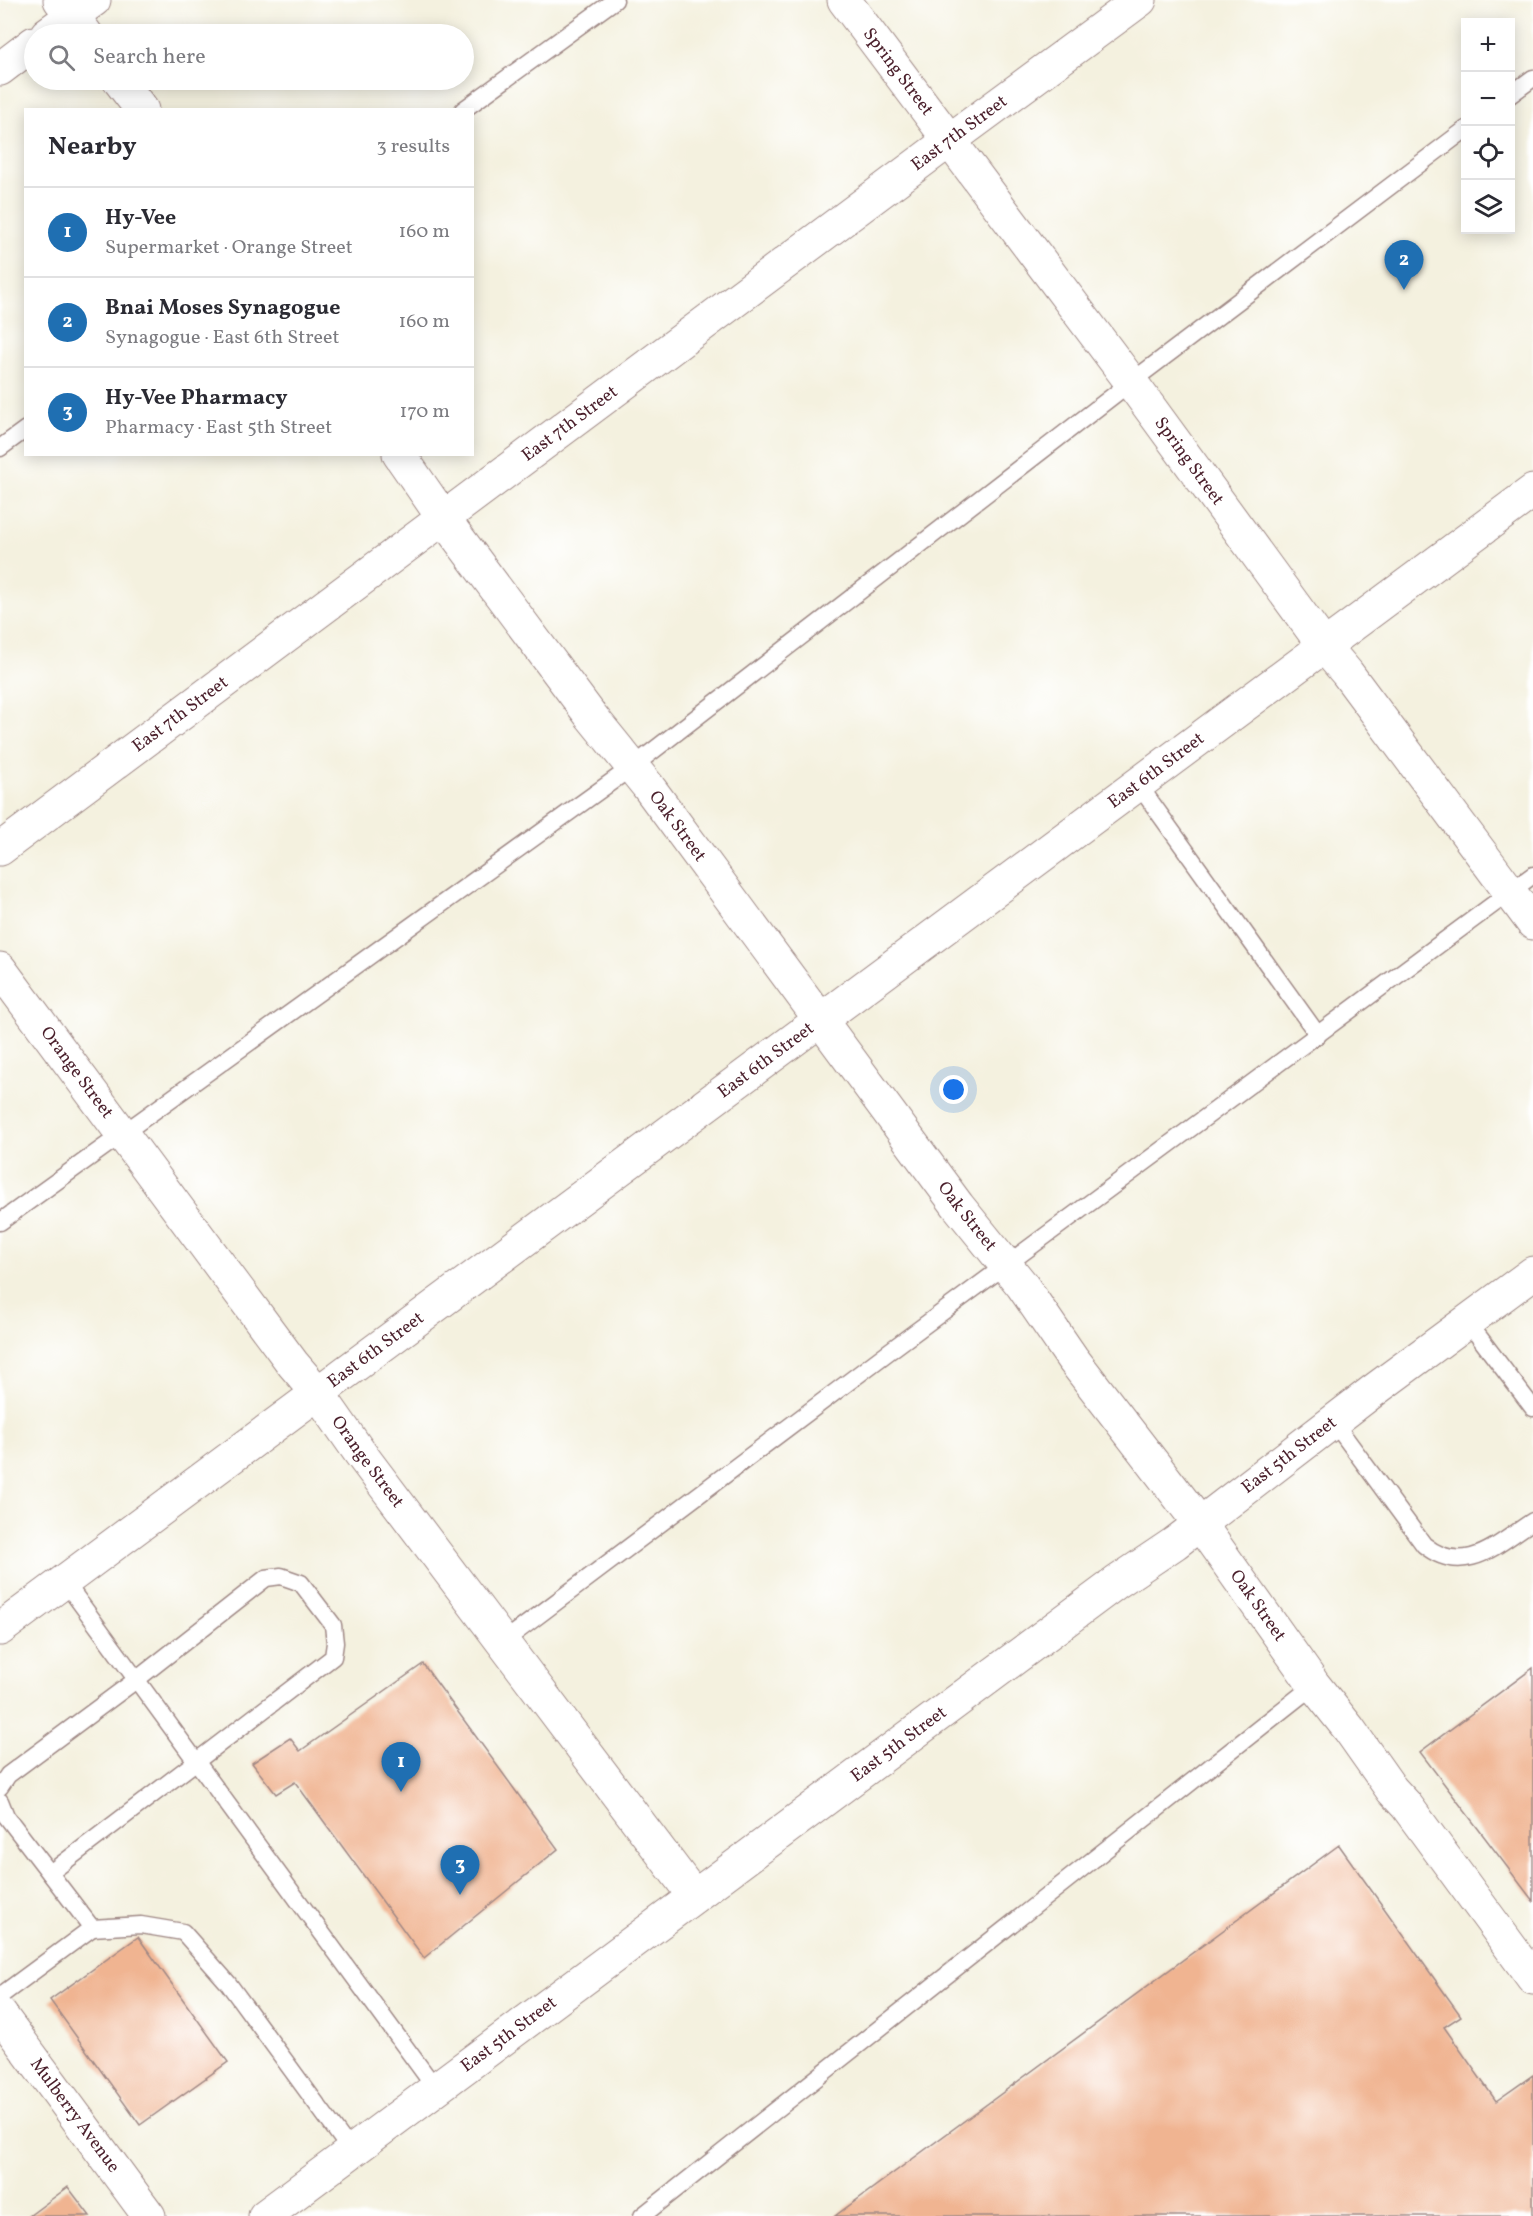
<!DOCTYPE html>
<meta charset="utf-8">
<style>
body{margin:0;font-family:Vollkorn,serif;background:#f7f7f7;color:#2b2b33}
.controls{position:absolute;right:18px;top:18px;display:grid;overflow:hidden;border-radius:0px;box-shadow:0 3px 15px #0003}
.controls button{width:54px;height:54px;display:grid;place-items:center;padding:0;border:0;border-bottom:2px solid #e1e1e2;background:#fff;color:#2b2b33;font:30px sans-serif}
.you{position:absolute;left:954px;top:1090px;width:21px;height:21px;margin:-15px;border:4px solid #fff;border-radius:50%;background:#1a73e8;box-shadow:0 0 0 9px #1a73e833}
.badge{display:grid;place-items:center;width:39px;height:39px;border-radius:50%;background:#1f6fb2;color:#fff;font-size:20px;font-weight:700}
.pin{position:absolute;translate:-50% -50px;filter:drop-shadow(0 2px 3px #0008)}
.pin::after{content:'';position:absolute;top:32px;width:21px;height:18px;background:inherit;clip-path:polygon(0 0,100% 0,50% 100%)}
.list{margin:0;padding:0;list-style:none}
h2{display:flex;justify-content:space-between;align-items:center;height:78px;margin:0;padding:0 24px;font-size:26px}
h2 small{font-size:20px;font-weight:400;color:#7c7c81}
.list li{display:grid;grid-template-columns:39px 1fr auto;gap:18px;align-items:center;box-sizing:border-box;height:90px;padding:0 24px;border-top:2px solid #e1e1e2}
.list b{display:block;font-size:22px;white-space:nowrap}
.list p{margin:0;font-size:20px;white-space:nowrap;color:#7c7c81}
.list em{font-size:20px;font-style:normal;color:#7c7c81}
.icon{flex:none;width:33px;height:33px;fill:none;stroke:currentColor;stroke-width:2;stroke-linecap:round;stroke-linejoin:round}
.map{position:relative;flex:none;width:1533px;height:2216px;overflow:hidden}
.search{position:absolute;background:#fff;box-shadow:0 3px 15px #0003;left:24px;top:24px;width:450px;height:66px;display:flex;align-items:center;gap:15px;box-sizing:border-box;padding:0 21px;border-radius:33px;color:#7c7c81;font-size:22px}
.panel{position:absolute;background:#fff;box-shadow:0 3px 15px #0003;left:24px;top:108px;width:450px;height:348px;border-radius:0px}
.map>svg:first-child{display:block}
.building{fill:#f0b491}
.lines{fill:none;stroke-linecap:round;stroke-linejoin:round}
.lane-casing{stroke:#9f8885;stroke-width:19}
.street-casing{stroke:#9f8885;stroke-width:35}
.secondary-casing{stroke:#9f8885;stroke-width:35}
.lane{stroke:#fff;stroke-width:16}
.street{stroke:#fff;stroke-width:33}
.secondary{stroke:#fff;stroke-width:33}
.labels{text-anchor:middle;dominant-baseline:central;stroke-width:6;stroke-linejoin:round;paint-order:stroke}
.street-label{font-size:18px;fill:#4a1f2b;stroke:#fff}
</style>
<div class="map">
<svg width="1533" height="2216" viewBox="0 0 1533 2216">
<rect width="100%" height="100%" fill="#fff"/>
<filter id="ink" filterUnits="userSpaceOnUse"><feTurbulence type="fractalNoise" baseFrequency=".0167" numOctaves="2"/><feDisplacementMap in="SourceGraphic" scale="12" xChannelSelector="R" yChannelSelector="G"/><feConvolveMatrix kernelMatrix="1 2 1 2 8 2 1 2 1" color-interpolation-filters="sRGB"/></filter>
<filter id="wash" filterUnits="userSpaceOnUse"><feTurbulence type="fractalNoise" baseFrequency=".008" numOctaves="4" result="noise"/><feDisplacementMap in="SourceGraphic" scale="24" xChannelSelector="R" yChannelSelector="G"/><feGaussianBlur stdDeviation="1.35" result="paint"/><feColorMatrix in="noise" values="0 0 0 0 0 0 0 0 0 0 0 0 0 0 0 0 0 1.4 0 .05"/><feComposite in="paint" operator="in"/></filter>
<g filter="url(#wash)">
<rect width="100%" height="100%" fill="#f4f1df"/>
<g id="blocks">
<g class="building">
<polygon points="423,1664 558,1849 424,1958 295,1782 276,1794 252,1763 290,1738 300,1751"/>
<polygon points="1533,1668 1533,1901 1420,1752"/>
<polygon points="1339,1845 1461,2016 1444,2027 1496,2101 1533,2075 1533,2216 835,2216"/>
<polygon points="138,1937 228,2062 140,2125 50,2000"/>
<polygon points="68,2187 90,2216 29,2216"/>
</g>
</g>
</g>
<g filter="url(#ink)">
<use href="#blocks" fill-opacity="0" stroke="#9f8885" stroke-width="1.5"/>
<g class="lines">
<g class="lane-casing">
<g id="lane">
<polyline points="1510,95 1533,78"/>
<polyline points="463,110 615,0"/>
<polyline points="0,448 26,429"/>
<polyline points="1138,784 1318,1035"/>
<polyline points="0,1222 632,767 1131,382 1466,129"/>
<polyline points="1467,1321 1533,1408"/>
<path d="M1333 1421 1424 1545C1465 1578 1497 1544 1533 1521"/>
<polyline points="65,1582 436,2089"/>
<polyline points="503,1642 887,1353 1533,875"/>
<polyline points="0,1787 8,1775 136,1680 266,1578 281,1576 301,1583 333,1625 335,1643 333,1657 50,1873"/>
<polyline points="0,1801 6,1816 92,1928 0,1996"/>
<polyline points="92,1928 141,1925 183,1932 228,1983 351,2151"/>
<polyline points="642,2216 1314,1685"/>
</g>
</g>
<g class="street-casing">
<g id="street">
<polyline points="60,0 86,34"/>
<path id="s1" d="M844 0 1131 382 1324 646 1347 673 1533 923"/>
<polyline points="119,80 142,110"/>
<path id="s2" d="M399 454 444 519 591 716 647 785 958 1206 1022 1285 1072 1358 1200 1524 1314 1685 1349 1729 1392 1790 1406 1805 1533 1978"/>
<path id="s3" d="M0 849 950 140 1140 0"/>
<path id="s4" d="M0 969 293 1364 318 1393 360 1453 694 1896"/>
<path id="s5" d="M0 1629 1533 491"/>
</g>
</g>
<g class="secondary-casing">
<g id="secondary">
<polyline points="47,34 94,0"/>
<polyline points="0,69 34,43"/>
<path id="s6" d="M0 2014 149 2216"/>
<path id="s7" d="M265 2216 1117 1582 1175 1543 1373 1391 1533 1273"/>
</g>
</g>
<use href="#lane" class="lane"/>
<use href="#street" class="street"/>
<use href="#secondary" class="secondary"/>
</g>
</g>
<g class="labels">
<g class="street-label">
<text stroke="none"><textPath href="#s1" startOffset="90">Spring Street</textPath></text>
<text stroke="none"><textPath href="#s3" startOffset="1197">East 7th Street</textPath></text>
<text stroke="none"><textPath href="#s3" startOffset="711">East 7th Street</textPath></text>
<text stroke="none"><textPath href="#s1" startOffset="576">Spring Street</textPath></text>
<text stroke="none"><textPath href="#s3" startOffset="225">East 7th Street</textPath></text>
<text stroke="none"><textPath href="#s5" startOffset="1440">East 6th Street</textPath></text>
<text stroke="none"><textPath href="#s2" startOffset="465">Oak Street</textPath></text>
<text stroke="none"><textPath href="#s5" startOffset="954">East 6th Street</textPath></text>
<text stroke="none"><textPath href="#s4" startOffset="129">Orange Street</textPath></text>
<text stroke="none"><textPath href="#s2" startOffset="951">Oak Street</textPath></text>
<text stroke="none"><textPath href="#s5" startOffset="468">East 6th Street</textPath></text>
<text stroke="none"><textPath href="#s7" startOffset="1276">East 5th Street</textPath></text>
<text stroke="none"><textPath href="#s4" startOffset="615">Orange Street</textPath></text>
<text stroke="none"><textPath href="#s2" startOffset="1437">Oak Street</textPath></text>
<text stroke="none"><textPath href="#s7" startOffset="790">East 5th Street</textPath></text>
<text stroke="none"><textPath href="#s7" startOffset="304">East 5th Street</textPath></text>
<text stroke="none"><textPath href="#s6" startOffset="126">Mulberry Avenue</textPath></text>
</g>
</g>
</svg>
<div class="controls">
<button>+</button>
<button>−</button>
<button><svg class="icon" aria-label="locate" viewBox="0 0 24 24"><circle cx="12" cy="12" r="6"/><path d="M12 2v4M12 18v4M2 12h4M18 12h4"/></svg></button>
<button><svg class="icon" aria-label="layers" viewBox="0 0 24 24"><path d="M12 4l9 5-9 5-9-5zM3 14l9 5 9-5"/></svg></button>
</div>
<div class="you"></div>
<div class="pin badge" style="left:401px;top:1792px">1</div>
<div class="pin badge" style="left:1404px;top:290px">2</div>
<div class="pin badge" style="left:460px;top:1895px">3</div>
<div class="search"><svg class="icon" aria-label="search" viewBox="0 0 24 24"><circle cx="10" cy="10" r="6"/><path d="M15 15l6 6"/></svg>Search here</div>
<section class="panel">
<h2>Nearby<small>3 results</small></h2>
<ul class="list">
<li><span class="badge">1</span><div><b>Hy-Vee</b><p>Supermarket · Orange Street</p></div><em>160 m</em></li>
<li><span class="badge">2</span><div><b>Bnai Moses Synagogue</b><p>Synagogue · East 6th Street</p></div><em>160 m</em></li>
<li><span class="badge">3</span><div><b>Hy-Vee Pharmacy</b><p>Pharmacy · East 5th Street</p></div><em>170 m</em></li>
</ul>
</section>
</div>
